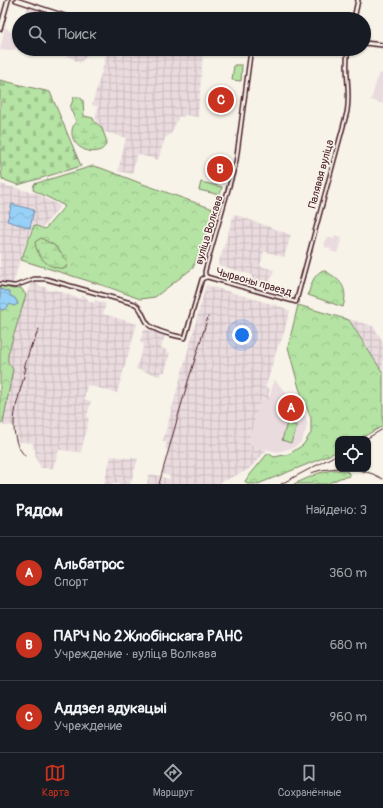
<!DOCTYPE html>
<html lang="ru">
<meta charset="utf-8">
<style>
body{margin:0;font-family:Pangolin,sans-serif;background:#20242c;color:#f1f3f6}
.controls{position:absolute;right:12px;bottom:12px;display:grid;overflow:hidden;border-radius:8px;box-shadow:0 1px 3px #0004}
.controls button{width:36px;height:36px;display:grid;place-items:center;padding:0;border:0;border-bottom:1px solid #363941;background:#171b24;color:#f1f3f6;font:20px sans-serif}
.you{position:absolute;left:242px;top:335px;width:14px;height:14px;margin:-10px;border:3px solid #fff;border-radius:50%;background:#1a73e8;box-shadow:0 0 0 6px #1a73e833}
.badge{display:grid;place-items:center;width:26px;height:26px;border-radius:50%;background:#c8321e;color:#fff;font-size:13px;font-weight:700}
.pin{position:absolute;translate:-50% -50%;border:2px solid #fff;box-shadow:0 1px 4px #0006}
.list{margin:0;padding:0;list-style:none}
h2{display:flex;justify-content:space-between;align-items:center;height:52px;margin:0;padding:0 16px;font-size:17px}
h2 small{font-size:13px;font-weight:400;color:#9ea1a6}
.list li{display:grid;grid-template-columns:26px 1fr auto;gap:12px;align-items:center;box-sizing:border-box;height:72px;padding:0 16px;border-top:1px solid #363941}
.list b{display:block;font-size:15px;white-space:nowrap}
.list p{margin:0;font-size:13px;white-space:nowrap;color:#9ea1a6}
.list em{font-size:13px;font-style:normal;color:#9ea1a6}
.icon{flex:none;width:22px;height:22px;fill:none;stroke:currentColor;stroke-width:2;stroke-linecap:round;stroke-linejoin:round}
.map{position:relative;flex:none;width:383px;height:484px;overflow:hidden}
.search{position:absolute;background:#171b24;box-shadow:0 1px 3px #0004;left:12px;right:12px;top:12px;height:44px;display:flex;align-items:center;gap:10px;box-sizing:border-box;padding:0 14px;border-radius:22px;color:#9ea1a6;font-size:15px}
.sheet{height:268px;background:#171b24}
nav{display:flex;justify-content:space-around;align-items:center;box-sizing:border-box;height:56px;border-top:1px solid #363941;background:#171b24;font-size:11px;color:#9ea1a6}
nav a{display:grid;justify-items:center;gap:2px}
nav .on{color:#c8321e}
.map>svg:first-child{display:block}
.built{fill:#eadbdf}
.industrial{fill:url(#industrial-grid)}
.grass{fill:#b4e3a3;stroke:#7f8167}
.forest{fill:url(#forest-crowns);stroke:#7f8167}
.wetland{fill:url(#wetland-marsh);stroke:#7f8167}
.cemetery{fill:url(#cemetery-stones);stroke:#7f8167}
.water{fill:url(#water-waves);stroke:#798aa5}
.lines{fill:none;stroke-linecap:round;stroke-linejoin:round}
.tertiary-casing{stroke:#4a1f2b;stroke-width:5.5}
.secondary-casing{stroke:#4a1f2b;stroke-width:6}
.tertiary{stroke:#f7f3e8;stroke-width:2.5}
.secondary{stroke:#f7f3e8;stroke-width:3}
.rail{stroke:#4a1f2b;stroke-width:1}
.labels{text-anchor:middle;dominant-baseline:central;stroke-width:3.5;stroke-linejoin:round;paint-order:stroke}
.street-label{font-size:11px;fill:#4a1f2b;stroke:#f7f3e8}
</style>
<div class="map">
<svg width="383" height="484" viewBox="0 0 383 484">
<defs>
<pattern id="industrial-grid" width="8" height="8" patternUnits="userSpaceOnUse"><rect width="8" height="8" fill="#eadbdf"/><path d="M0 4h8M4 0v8" fill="none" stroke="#cabcc0"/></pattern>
<pattern id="forest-crowns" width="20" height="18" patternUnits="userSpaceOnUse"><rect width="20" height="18" fill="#b4e3a3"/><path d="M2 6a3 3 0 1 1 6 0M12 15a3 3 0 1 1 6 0" fill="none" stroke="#9cc28c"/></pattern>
<pattern id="wetland-marsh" width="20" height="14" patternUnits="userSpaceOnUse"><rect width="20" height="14" fill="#b4e3a3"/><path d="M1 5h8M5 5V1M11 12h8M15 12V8" fill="none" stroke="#9cc28c"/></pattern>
<pattern id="cemetery-stones" width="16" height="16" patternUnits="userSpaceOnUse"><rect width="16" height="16" fill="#b4e3a3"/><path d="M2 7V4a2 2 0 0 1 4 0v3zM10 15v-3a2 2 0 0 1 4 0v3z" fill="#9cc28c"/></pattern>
<pattern id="water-waves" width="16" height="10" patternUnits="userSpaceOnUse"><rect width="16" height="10" fill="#98d1f7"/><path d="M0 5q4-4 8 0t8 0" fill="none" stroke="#84b3d4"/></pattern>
</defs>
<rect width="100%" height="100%" fill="#f7f3e8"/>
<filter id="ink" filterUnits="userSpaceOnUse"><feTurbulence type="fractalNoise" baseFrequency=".025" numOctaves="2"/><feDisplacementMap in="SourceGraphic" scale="8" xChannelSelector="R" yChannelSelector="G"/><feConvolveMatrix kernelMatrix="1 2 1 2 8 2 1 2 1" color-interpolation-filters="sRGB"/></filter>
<g filter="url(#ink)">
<g class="built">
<polygon points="5,27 19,39 19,47 11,51 0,50"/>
<polygon points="379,73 383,74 383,104 371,100"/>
<polygon points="335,235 342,238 337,253 330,251 331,249 325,247 325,245 324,244 328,237 334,239"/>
<polygon points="274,379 294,402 295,405 294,411 304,414 306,418 307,424 306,430 301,442 293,448 277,452 250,445 249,441 261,399 269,401"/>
</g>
<g class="industrial">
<polygon points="28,7 60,19 23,19"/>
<polygon points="65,49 93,49 80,63 63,53"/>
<polygon points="136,49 152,49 163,53 203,53 198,117 184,115 183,117 179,116 171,134 165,138 158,160 137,154 132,174 118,171 126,138 105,132 95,119 98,107 92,105 107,53 123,57 124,54 134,56"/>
<polygon points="0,184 35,193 60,206 43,227 33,224 21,256 13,285 0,281"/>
<polygon points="234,214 291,235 284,257 264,251 260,266 274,270 269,286 251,281 252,275 218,265"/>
<polygon points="35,281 38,285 47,288 47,290 53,291 54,289 80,299 81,295 88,298 88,301 94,303 95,300 106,304 103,314 137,324 117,393 87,385 84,399 91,401 87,417 89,418 81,452 59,450 53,468 41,468 36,459 35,449 33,449 33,443 18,442 15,425 4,426 1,424 1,422 4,365 30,284"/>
<polygon points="206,285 282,307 290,311 282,339 279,345 278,345 266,386 264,387 270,389 268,396 270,397 269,401 261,399 249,441 251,442 250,445 267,450 248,470 217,484 160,484 162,477 169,479 170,476 163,474 169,450 165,449 167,442 163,441"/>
<polygon points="349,319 373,326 383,342 383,373"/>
<polygon points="144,329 165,335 161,348 167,350 166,352 170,353 165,372 161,372 160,376 136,369 144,344 140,342"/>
<polygon points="111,456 138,459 130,484 104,484"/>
<polygon points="151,474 160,476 158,484 147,484 149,475"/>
</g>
<g class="grass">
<polygon points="234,65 242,65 241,81 232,80"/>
<polygon points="201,182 222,187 220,195 199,190"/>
<polygon points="287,423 297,426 291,443 282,440"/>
</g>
<g class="forest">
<polygon points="93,166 101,168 140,183 216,210 193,268 155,297 140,299 111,288 21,260 34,225 45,229 65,206 33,190 34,184"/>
<path d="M323 270C340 279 349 287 343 307L308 295C311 285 313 275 323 270Z"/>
<polygon points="0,285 13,289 21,288 26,295 8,354 8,362 13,369 3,423 0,423"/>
<polygon points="298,305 349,320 383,373 383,426 359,439 338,439 338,451 318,460 258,484 247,484 245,481 268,453 274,457 289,454 303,445 311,433 311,418 299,388 288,347"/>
<polygon points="332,470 343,470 348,472 350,476 340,478 327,484 294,484 319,473"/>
</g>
<g class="wetland">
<path d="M74 97H79L83 100 84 116 93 118 94 121 102 128 107 142C100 164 59 145 76 121L70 108Z"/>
<path d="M41 238 54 245 67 260 66 268C49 270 37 258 35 242Z"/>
</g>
<polygon class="cemetery" points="0,80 50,92 81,166 18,185 2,179 0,157"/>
<g class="water">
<polygon points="12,204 34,210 30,228 7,221"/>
<polygon points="0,289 9,292 11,296 15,298 18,304 14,306 10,304 6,309 2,310 0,309"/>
</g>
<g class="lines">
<g class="tertiary-casing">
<g id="tertiary">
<polyline points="206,276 205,275 205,271 236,162 251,49"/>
<path d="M207 277 296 302 347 112C351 90 344 71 348 49"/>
<path d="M0 284 15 286 34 279H46L135 304C143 309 143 319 149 325 156 332 176 336 185 338L202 279 207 277"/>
</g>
</g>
<g class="secondary-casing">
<g id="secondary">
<polyline points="16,0 74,19"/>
<polyline points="354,19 358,0"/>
<polyline points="0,29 8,0"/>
<polyline points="364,43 383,45"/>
<polyline points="177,49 192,49"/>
</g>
</g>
<use href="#tertiary" class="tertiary"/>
<use href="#secondary" class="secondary"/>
<g class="rail">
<polyline points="31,348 39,329"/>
<polyline points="23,371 32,343"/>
<polyline points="366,439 383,429"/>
<path d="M25 456C21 451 17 446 16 440 9 416 22 390 26 367"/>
<polyline points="356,469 373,474 383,479"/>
<polyline points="311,473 321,470 338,468"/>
<polyline points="159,484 186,388 208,317"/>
<polyline points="281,484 338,454"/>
</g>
</g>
</g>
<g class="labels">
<g class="street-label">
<text transform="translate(321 174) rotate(-75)">Палявая вуліца</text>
<text transform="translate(209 230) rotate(-73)">вуліца Волкава</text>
<text transform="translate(254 282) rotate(16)">Чырвоны праезд</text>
</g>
</g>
</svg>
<div class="controls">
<button><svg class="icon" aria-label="locate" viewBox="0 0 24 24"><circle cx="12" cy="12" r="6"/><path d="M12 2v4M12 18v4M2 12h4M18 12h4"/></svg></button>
</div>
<div class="you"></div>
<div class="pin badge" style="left:291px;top:408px">A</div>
<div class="pin badge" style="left:220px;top:169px">B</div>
<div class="pin badge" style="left:221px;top:100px">C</div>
<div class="search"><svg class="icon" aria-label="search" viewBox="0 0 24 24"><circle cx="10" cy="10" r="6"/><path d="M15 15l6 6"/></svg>Поиск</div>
</div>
<section class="sheet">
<h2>Рядом<small>Найдено: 3</small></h2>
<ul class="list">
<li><span class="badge">A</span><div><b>Альбатрос</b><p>Спорт</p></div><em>360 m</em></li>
<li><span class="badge">B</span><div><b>ПАРЧ № 2 Жлобінскага РАНС</b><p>Учреждение · вуліца Волкава</p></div><em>680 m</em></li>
<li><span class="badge">C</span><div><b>Аддзел адукацыі</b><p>Учреждение</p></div><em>960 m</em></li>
</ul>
</section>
<nav>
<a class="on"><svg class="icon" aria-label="map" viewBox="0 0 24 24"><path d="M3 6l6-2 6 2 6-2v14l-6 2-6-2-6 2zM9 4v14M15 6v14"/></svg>Карта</a>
<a><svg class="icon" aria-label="directions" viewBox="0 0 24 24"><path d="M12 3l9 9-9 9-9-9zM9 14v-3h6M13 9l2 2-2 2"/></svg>Маршрут</a>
<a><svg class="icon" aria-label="saved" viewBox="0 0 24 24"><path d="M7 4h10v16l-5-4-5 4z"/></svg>Сохранённые</a>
</nav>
